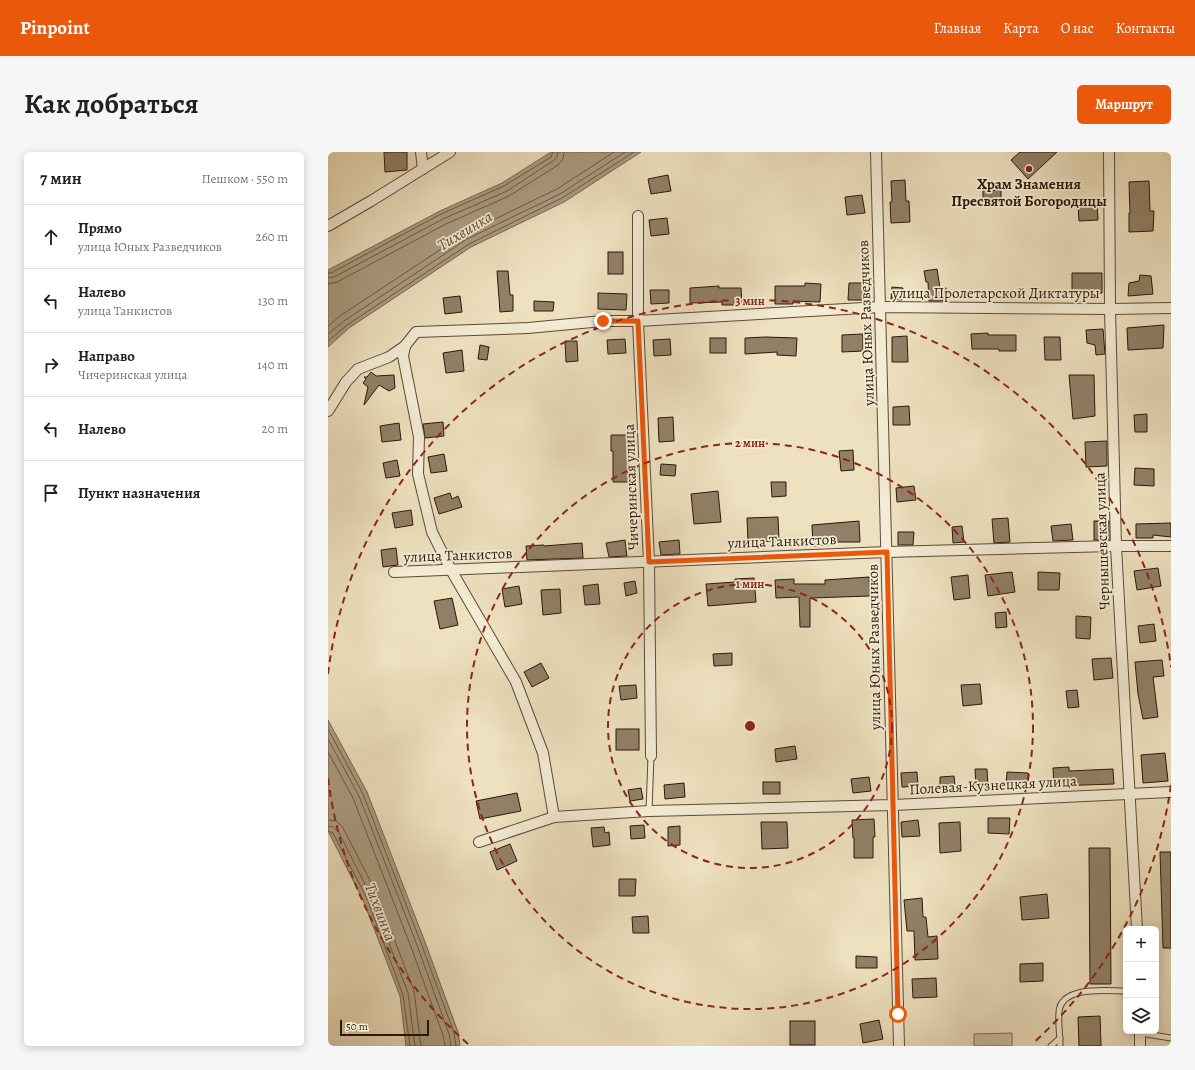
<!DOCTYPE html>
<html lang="ru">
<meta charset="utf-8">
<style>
body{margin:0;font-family:Alegreya,serif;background:#f6f6f6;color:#202124}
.controls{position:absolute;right:12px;bottom:12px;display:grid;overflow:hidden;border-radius:6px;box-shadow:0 2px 10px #0003}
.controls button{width:36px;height:36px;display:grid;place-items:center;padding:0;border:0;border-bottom:1px solid #e0e0e0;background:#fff;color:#202124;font:20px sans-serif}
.scale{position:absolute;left:12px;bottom:10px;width:89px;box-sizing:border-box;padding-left:4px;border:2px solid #2d1708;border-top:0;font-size:11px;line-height:14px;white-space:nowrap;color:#2d1708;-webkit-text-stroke:3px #f4ecd5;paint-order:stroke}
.stop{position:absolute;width:12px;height:12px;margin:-9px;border:3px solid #ea580c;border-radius:50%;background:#fff}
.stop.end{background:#ea580c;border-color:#fff;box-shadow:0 1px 4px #0008}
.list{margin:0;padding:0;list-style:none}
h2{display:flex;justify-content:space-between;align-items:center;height:52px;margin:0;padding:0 16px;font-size:17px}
h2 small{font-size:13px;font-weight:400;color:#757577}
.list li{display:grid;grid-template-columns:26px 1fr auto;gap:12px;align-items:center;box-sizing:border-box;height:64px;padding:0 16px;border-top:1px solid #e0e0e0}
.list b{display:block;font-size:15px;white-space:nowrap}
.list p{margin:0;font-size:13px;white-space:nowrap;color:#757577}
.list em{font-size:13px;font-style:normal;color:#757577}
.icon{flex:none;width:22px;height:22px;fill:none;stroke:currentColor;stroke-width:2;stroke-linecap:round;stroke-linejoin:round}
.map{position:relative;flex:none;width:843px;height:894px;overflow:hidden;border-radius:6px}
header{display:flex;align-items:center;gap:24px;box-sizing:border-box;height:56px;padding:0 20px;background:#ea580c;color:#fff}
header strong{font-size:19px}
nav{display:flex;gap:22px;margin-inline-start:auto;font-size:14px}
.intro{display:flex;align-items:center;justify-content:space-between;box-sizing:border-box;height:96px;padding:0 24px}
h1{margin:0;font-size:28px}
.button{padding:10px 18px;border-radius:6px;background:#ea580c;color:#fff;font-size:14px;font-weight:700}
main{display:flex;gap:24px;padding:0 24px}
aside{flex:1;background:#fff;border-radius:6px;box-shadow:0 2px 10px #0003}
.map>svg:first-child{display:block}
.green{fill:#cdbfa0;stroke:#7d6b54}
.water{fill:#ac9c81;stroke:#796751}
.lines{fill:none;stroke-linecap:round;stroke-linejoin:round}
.shore{stroke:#6c5a44;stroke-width:1}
.building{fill:#918067;stroke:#2d1708}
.lane-casing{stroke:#5d4a36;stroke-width:7}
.street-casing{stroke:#5d4a36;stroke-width:12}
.lane{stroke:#f4ecd5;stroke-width:5}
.street{stroke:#f4ecd5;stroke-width:10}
.route{stroke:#ea580c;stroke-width:5}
.ring{fill:none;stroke:#8f2418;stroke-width:2;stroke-dasharray:7 5}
.poi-dot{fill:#8f2418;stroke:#f4ecd5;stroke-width:1.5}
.labels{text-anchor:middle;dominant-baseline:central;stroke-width:3.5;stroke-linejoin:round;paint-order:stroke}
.poi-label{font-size:15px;font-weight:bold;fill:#2d1708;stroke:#f4ecd5}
.street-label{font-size:15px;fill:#2d1708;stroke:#f4ecd5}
.water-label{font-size:16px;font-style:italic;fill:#604c38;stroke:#f4ecd5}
.centre{fill:#8f2418;stroke:#f4ecd5;stroke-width:2}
.ring-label{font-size:12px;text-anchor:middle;font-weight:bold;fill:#8f2418;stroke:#f4ecd5;stroke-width:3.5;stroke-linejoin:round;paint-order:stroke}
</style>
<header>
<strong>Pinpoint</strong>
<nav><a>Главная</a><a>Карта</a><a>О нас</a><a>Контакты</a></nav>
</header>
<div class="intro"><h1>Как добраться</h1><a class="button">Маршрут</a></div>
<main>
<aside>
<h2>7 мин<small>Пешком · 550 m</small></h2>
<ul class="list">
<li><svg class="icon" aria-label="ahead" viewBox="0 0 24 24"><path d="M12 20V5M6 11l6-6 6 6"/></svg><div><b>Прямо</b><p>улица Юных Разведчиков</p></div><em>260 m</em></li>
<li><svg class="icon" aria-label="left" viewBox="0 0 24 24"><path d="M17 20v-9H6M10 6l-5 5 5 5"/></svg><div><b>Налево</b><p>улица Танкистов</p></div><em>130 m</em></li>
<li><svg class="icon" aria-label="right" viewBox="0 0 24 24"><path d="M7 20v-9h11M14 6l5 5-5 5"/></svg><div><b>Направо</b><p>Чичеринская улица</p></div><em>140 m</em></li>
<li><svg class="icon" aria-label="left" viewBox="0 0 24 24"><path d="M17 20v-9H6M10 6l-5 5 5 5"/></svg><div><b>Налево</b></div><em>20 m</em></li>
<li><svg class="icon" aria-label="arrive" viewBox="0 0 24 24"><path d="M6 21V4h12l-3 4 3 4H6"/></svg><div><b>Пункт назначения</b></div></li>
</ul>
</aside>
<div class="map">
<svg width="843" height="894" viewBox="0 0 843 894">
<rect width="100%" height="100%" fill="#eee1bf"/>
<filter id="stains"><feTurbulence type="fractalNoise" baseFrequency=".005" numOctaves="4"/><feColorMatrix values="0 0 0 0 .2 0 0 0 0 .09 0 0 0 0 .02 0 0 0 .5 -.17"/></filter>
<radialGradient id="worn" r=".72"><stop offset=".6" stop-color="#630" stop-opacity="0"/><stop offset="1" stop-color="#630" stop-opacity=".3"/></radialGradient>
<polygon class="green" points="684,881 684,894 646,894 646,882"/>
<g class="water">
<polygon points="223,0 313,0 236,50 143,95 21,176 0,195 0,118 112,59 174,31"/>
<polygon points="0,568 39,640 97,790 130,880 132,894 78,894 72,844 35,748 0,679"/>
</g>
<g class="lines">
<g class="shore">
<polyline points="0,121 3,121 113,62 176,34 223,5 225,0"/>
<polyline points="0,126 6,125 115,67 179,39 225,9 229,5 230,0"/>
<polyline points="0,132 9,130 118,72 181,44 230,13 235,7 236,0"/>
<polyline points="0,174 12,164 136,82 229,37 286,0"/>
<polyline points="0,182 16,169 139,87 232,42 297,0"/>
<polyline points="0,189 19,173 141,92 234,46 306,0"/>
<polyline points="0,577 35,642 93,791 126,881 128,894"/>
<polyline points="0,587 31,644 89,793 121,882 123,894"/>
<polyline points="0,600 25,646 83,795 115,883 117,894"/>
<polyline points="0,668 8,669 14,674 49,742 86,839 93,894"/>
<polyline points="0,674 5,675 10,679 43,744 80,841 87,894"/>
<polyline points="0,679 5,681 39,746 75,843 82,894"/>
</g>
</g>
<g class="building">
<polygon points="56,0 79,0 79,18 57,20"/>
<polygon points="692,0 729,0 700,27 683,8"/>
<polygon points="340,23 343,39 323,42 320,27"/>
<polygon points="577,28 578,49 581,49 582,70 563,71 562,50 564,50 563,29"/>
<polygon points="821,29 822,59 826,59 825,79 801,80 801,61 802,61 801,30"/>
<polygon points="655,38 673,38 673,54 655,53"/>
<polygon points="534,43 537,61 519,63 517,45"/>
<polygon points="769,50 770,68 751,69 750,51"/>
<polygon points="339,66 341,82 323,84 321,68"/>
<rect x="280" y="100" width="15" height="22"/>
<polygon points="609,117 612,136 618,136 618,149 601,149 600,130 598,130 596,119"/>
<polygon points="169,119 180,119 182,143 185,143 185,159 172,160"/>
<polygon points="744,121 774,121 774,141 744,142"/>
<polygon points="812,123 823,124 825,142 800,144 801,131 811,129"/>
<polygon points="477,131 493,132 492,150 465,149 465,152 447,152 447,134 477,134"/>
<polygon points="521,131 536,131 536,148 520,148"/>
<polygon points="391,134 391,136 413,136 414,153 394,153 394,150 362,151 362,136"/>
<polygon points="564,135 575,136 574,148 563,147"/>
<polygon points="322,138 341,138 341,151 323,152"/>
<polygon points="270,141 299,142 298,158 270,157"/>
<polygon points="132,144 134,160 117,162 115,146"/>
<polygon points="206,149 226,150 225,159 206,159"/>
<polygon points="836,173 835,196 800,198 799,176"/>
<polygon points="775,177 777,202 768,203 767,193 759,191 758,178"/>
<polygon points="660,181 660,183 688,183 688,199 671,199 671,197 644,197 643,182"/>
<polygon points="535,182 535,199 514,200 514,183"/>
<polygon points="579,184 580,210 564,210 564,185"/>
<polygon points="437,185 469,186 468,204 449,203 449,200 417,202 417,186"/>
<polygon points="716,185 732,185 733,208 717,208"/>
<rect x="382" y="186" width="16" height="15"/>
<polygon points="297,187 298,201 280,202 279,188"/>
<polygon points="342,187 343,203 326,204 325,188"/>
<polygon points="237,189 249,189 250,209 238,210"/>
<polygon points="152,193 161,195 159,208 150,207"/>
<polygon points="134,198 136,219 118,221 115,201"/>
<polygon points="43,220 48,224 66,223 67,236 61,239 51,233 36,253 40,235 35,231 38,227 36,225 39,225"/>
<polygon points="741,223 766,223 767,264 745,267"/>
<polygon points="581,254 582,273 565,273 565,255"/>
<polygon points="819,262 819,280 807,280 806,263"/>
<polygon points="345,265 346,289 331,290 330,266"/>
<polygon points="115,270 116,284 97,286 95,272"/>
<polygon points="71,271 73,288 54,290 52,274"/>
<polygon points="283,283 300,283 301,314 304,314 304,330 285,330 285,299 283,299"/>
<polygon points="779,289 779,314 758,315 757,290"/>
<polygon points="525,298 526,318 513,319 511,299"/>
<polygon points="116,302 119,319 103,321 100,305"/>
<polygon points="69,308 72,324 58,326 55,311"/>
<polygon points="333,312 348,313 347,324 332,323"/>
<polygon points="807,316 826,317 826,334 806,333"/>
<polygon points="443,330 458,330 458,344 444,345"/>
<polygon points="586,334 588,348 569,350 568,336"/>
<polygon points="390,339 393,370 366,372 363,342"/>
<polygon points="122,341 124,347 130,344 134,355 111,362 106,346"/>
<polygon points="83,358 85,373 67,376 64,361"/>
<polygon points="450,365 451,389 420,390 419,366"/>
<polygon points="680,366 682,390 666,391 664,367"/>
<polygon points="531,369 532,390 501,390 501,393 485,394 484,373"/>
<rect x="766" y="369" width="15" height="19"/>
<polygon points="843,371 843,385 825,383 825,386 808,386 808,372"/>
<polygon points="743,372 745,388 725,389 723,374"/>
<polygon points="634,374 636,390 625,391 624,375"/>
<polygon points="570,380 586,380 585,393 570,393"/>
<polygon points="297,388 299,404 281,405 278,391"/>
<polygon points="351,388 352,402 333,403 331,390"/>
<polygon points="254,391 255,406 199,408 198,394 216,393 216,394"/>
<polygon points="68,396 70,413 55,415 53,398"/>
<polygon points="830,416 833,434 809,438 806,419"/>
<polygon points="684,420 687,440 660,444 657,423"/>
<polygon points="710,420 732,421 731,438 710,438"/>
<polygon points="640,423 642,446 626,448 623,425"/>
<polygon points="541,425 542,444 482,446 482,475 472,475 471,445 448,446 447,428 466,427 466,432 497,432 497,428"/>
<polygon points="426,426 428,450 380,454 378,432 407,430 407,427"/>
<polygon points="307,429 309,441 298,444 296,431"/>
<polygon points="270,432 272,452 257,453 255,434"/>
<polygon points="191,434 194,452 177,455 174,437"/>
<polygon points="232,437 233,461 215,463 213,438"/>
<polygon points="124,446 130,473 112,477 106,449"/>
<polygon points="678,460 679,475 668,476 667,461"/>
<polygon points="748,464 763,465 762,487 748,486"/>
<polygon points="826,472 828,489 812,491 810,474"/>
<polygon points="404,501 404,513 386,514 385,502"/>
<polygon points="783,506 785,526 766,528 764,507"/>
<polygon points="834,508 836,524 825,525 830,565 815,567 810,542 807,510"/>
<polygon points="213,511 221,526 204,535 196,520"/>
<polygon points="652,532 654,552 635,554 633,533"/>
<polygon points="308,533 309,546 293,548 291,534"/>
<polygon points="749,538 751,555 740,556 738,539"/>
<rect x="288" y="577" width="23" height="21"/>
<polygon points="467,594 469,607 448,610 447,597"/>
<polygon points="837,601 840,629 815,631 813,603"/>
<polygon points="741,615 741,619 785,617 786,632 726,634 725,616"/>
<polygon points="647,617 659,617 660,634 648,634"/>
<polygon points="589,620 590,634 574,635 573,621"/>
<polygon points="679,620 700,621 700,634 678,634"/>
<polygon points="626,624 627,634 612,635 612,625"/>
<polygon points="541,625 543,639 525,641 523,627"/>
<rect x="435" y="630" width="17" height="12"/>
<polygon points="356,631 357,645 337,647 336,633"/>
<polygon points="313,636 315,647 302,649 300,638"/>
<polygon points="189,641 193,659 152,667 148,649"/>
<polygon points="660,666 682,666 681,682 660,681"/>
<polygon points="546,667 547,685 545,685 545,706 526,706 526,686 525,686 524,668"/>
<polygon points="590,668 592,684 574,685 573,670"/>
<polygon points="433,670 459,670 460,696 434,697"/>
<polygon points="632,670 633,699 612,701 611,671"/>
<polygon points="316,673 317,686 303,687 302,674"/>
<polygon points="352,674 352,693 340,694 340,675"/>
<polygon points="276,675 277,681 281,680 282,693 265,695 263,676"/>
<polygon points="182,692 189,709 169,718 162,700"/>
<polygon points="761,696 782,696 783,832 762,832"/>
<polygon points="832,700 843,700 843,796 835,796"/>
<polygon points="291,727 308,727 307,744 291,744"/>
<polygon points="719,742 721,766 694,768 692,745"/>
<polygon points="594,746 595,765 598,765 600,785 609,784 610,807 587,808 586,779 579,779 576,748"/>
<polygon points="320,764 321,781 305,781 304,765"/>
<polygon points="528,804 549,805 549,816 528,816"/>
<polygon points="715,811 715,829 692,830 692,812"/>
<polygon points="608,826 609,845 585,846 584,827"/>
<polygon points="772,864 773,894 751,894 750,865"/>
<polygon points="551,868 555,887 535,891 532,872"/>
<rect x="462" y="869" width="25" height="24"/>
</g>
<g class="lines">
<g class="lane-casing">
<g id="lane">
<polyline points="321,659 323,604"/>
<polyline points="812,881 843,886"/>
<polyline points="723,894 732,886"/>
<path d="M732 894C732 883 730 871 731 860 733 833 779 839 798 839"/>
</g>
</g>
<g class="street-casing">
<g id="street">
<polyline points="93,0 95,17"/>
<polyline points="548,0 571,894"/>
<polyline points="781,0 782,157 788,394 809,777"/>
<polyline points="310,64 310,169 321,410 323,604"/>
<polyline points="0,74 43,49 122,0"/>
<polyline points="77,194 75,204 91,285 90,322 104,380 123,418 188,530 215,601 226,665"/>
<polyline points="0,259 18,230 30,217 61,205 77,194 88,180 200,176 275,169 310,169 553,155 782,157 843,156"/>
<polyline points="66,420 559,400 785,394 843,394"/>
<polyline points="151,690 226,665 321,659 565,653 843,640"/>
<polyline points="812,879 812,894"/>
</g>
</g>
<use href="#lane" class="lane"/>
<use href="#street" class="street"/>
</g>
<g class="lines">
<polyline class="route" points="275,169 310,169 321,410 559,400 570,862"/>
</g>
<g class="ring">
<circle cx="422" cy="574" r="142"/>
<circle cx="422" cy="574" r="283"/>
<path d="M843 633A425 425 0 0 1 704 892M140 892A425 425 0 0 1 0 626M0 522A425 425 0 0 1 843 515"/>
</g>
<circle class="poi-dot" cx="701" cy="17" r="4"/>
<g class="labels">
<g class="poi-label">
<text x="701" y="32">Храм Знамения<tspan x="701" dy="17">Пресвятой Богородицы</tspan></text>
</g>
<g class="street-label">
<text x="668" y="141">улица Пролетарской Диктатуры</text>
<text transform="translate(538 171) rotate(-92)">улица Юных Разведчиков</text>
<text transform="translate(303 335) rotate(-92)">Чичеринская улица</text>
<text transform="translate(454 389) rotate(-2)">улица Танкистов</text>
<text transform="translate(774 389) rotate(-92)">Чернышевская улица</text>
<text transform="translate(130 403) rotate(-2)">улица Танкистов</text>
<text transform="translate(546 495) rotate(-91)">улица Юных Разведчиков</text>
<text transform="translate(665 633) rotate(-3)">Полевая-Кузнецкая улица</text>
</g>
<g class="water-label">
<text transform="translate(137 79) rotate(-31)">Тихвинка</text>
<text transform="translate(52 760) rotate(69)">Тихвинка</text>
</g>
</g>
<circle cx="422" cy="574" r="6" class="centre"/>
<g class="ring-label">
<text x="422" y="153">3 мин</text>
<text x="422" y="295">2 мин</text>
<text x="422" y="436">1 мин</text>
</g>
<rect width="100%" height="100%" filter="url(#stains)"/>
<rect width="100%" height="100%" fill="url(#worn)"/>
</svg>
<div class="controls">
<button>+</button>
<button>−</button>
<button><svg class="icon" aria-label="layers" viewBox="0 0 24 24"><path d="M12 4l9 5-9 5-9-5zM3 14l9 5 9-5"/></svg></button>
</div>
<div class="scale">50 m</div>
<div class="stop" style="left:570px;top:862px"></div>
<div class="stop end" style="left:275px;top:169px"></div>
</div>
</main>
